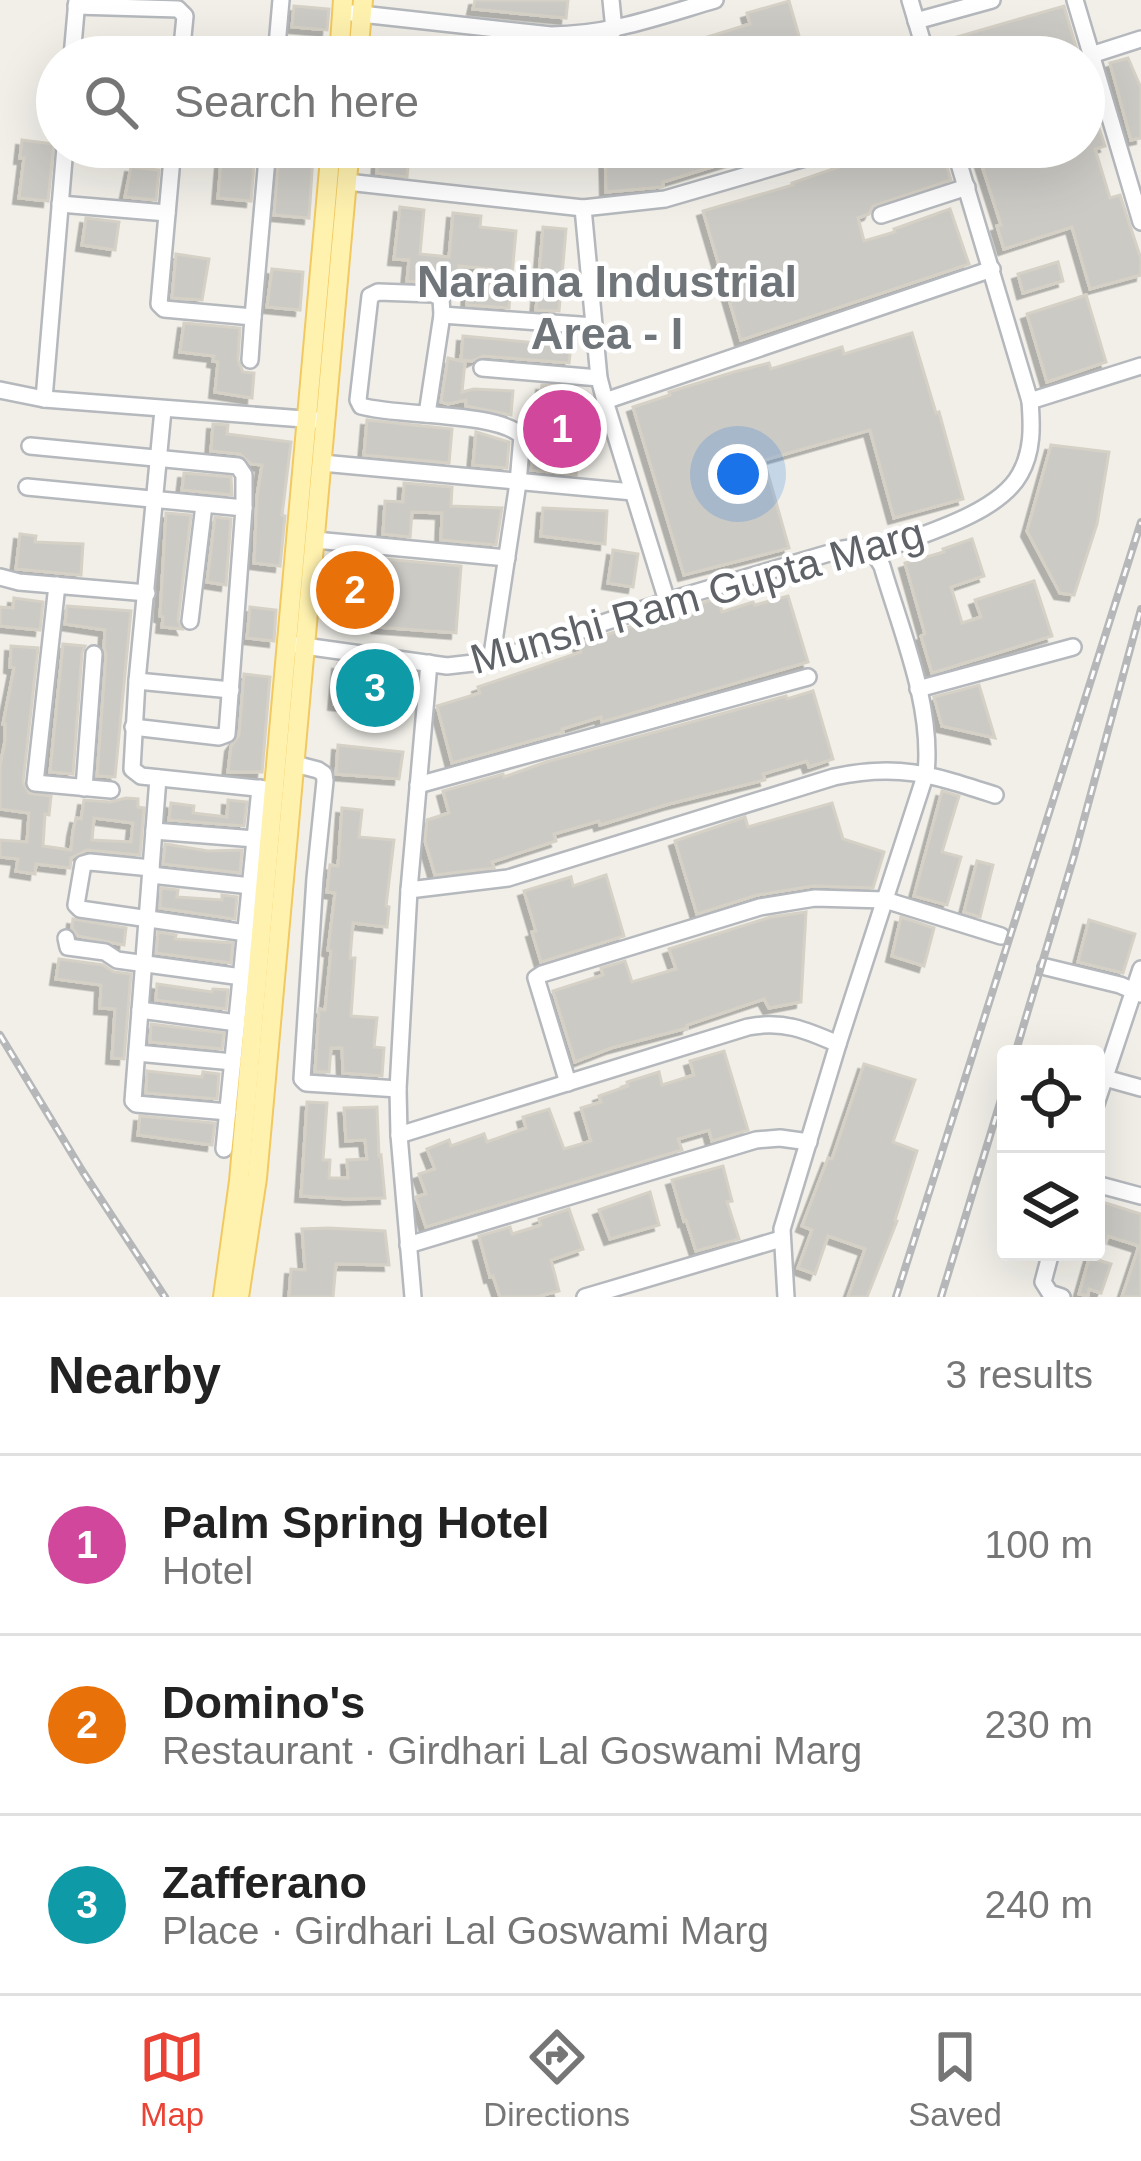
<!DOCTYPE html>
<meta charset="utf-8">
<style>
body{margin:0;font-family:Arial,sans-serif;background:#f6f6f6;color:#222}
.controls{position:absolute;right:36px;bottom:36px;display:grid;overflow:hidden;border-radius:12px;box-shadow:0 12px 48px #0002}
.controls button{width:108px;height:108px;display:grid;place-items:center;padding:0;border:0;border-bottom:3px solid #e0e0e0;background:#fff;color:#222;font:60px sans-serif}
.you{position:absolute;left:738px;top:474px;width:42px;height:42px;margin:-30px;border:9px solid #fff;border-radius:50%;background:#1a73e8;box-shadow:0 0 0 18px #1a73e833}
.badge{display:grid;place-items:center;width:78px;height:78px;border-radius:50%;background:#ea4335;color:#fff;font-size:39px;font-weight:700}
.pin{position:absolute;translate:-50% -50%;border:6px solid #fff;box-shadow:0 3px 12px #0006}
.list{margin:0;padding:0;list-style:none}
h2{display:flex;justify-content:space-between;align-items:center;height:156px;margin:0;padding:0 48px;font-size:51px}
h2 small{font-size:39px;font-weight:400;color:#767676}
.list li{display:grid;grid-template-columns:78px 1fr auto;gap:36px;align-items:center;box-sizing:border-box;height:180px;padding:0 48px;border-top:3px solid #e0e0e0}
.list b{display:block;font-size:45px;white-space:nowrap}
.list p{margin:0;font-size:39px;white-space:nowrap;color:#767676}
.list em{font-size:39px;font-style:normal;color:#767676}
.icon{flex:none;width:66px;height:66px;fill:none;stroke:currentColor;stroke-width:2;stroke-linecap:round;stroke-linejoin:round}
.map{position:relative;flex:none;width:1141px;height:1297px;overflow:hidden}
.search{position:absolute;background:#fff;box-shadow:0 12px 48px #0002;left:36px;right:36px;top:36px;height:132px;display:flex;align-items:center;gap:30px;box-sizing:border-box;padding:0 42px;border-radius:66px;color:#767676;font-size:45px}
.sheet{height:696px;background:#fff}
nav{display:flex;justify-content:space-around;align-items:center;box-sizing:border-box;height:168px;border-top:3px solid #e0e0e0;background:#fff;font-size:33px;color:#767676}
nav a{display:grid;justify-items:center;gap:6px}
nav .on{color:#ea4335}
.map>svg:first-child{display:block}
.building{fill:#cccac5;stroke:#d6d1c6;stroke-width:3;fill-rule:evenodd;filter:url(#shadow)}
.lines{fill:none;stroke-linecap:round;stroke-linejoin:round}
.minor-casing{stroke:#b5b8bc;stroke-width:20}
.major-casing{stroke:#f2c960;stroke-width:22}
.minor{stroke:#fff;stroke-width:15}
.major{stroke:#fff2af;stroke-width:18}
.rail-casing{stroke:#b6b7b8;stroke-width:8}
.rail{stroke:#fff;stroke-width:3;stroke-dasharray:9;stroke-linecap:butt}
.labels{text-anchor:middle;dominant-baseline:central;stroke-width:9;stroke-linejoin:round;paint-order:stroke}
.street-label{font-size:42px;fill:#5f6368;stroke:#fff}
.neighbourhood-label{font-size:45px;font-weight:bold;fill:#70757a;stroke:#fff}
</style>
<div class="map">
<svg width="1141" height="1297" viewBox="0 0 1141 1297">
<defs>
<filter id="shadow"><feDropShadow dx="-5.5" dy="5.5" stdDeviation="0" flood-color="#0004"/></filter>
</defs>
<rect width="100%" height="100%" fill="#f1efe8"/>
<g class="building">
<polygon points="475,0 568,0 566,18 473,9"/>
<polygon points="789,1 805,57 709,57 704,38 750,24 747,13"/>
<polygon points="294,6 329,9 327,30 292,27"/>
<polygon points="1064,6 1079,57 948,57 943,41"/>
<polygon points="1128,58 1141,88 1141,138 1131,140 1110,63"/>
<polygon points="1092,108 1105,146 1095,149 1110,198 1120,195 1141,259 1141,275 1090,289 1072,227 1004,249 997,226 1001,225 976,147 1084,147 1084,111"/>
<polygon points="22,140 54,144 48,201 19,198 24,158 20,158"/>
<polygon points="379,147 410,147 407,177 377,173"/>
<polygon points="605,147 769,147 770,149 663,182 663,187 606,192"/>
<polygon points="897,147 941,147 951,180 873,206 869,214 858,218 864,241 895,232 894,229 950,209 969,264 741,340 703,211 793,185 792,183"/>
<polygon points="279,154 313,156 309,218 274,215"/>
<polygon points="221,162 254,165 251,201 218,198"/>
<polygon points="131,167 159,170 156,200 125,197"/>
<polygon points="400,207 424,210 420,254 449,257 453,213 481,216 480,227 516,231 509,308 467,305 468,287 489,288 491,269 459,266 457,286 407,281 409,260 394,259"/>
<polygon points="86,218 119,222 115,250 82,245"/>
<polygon points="543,227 566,229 559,311 536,310"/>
<polygon points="176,254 209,259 202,300 172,298"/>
<polygon points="1058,262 1063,281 1023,293 1018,274"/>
<polygon points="272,269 303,272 300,310 267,307"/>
<polygon points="1086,295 1106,362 1047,382 1027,314"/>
<polygon points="184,323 240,328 238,360 243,372 254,373 252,398 215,392 218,362 213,361 214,356 180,352"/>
<polygon points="912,333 936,413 939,412 963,499 894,518 870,430 764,460 789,548 684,575 633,407 670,395 669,392 734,372 769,363 771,369 842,347 844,354"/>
<polygon points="463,336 571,346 569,363 483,356 472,361 461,360"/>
<polygon points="448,358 465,362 462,392 474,389 513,391 511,415 466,406 466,400 448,404 441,402"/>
<polygon points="542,385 568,387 561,448 579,450 576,475 531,470"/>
<polygon points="367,420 452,429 449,463 364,455"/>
<polygon points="213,424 228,425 227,434 291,442 282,515 285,516 280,566 254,563 257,496 262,465 251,464 240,454 211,451"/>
<polygon points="476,432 509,442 507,468 473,465"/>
<polygon points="1051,445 1109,452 1097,524 1074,595 1060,593 1027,531"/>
<polygon points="184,473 231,477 232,495 182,490"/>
<polygon points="404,483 452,487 451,506 502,508 496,545 441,540 442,513 412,512 410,537 383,534 385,501 403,502"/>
<polygon points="543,508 607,511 605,544 541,536"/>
<polygon points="166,513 191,515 178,620 182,629 162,627 163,617 160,616"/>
<polygon points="215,517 231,519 226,585 207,582"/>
<polygon points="20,534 36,536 35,542 83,544 81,575 16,569"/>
<polygon points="972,539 984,576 951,587 962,623 981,617 975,600 1034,581 1052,636 932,673 921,636 925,634 905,563 944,552 943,549"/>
<polygon points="613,550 638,554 633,587 608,583"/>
<polygon points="342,555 461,566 456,633 377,627 377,623 337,620"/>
<polygon points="788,596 808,662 602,722 601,717 562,729 563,732 452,763 437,706 480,693 478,687 581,652 579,644 680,610 718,598 722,612 753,602 755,605"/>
<polygon points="14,598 43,602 40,630 0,626 0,607 13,608"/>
<polygon points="67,606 131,611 115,777 97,776 106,655 104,647 105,630 65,624"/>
<polygon points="250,607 276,610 274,641 247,638"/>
<polygon points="63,644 85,646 82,653 73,774 50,772"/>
<path d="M11 646 38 648 23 782 29 793 51 796 49 815 45 814 43 846 71 850 73 831 76 818 81 819 84 800 110 802 126 798 138 799V807L144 808 140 855 87 850 71 858 70 868 36 864 35 874 16 871 18 859 0 857V840L27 842 29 813 0 809V766L5 741V724H3L14 668 10 667ZM94 818 133 823 131 842 92 840Z"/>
<polygon points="338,664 415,674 411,712 334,704"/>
<polygon points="244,674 270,677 262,772 228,772 231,746 239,735"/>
<polygon points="979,685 995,738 942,726 934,697"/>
<polygon points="813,691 833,759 809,767 807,761 763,774 765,780 669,804 600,825 599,821 554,834 556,841 492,862 494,868 435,875 425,841 427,820 449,813 443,791 503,774 504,777 546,762 786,696 787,699"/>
<polygon points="338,745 403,752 399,779 336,774"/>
<polygon points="942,791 959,796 942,852 961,857 947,905 914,896"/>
<polygon points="228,800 247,802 244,826 169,820 171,803 194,806 193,813 227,817"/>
<polygon points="832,803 843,839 884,852 873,888 813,886 757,895 697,914 675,841 745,817 748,827"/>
<polygon points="342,808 362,810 359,837 394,840 386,906 389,907 387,927 353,923 350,958 355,958 351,1016 377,1018 374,1047 384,1048 382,1076 343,1073 342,1048 331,1048 329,1072 315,1072 319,1009 325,1010 331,951 328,950 335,893 327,892 330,865 338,866"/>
<polygon points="165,844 208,851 242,850 240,873 163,864"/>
<polygon points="977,861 993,865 980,917 964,912"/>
<polygon points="606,875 624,936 541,962 532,932 536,931 524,891 571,877 573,886"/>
<polygon points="161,888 178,890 177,897 222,900 222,895 237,897 235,919 160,908"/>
<polygon points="806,912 801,1002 769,1008 764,999 687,1025 687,1028 611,1048 575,1062 553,991 603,975 601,968 625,961 632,982 676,969 669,949 771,917"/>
<polygon points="901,917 934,928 924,966 892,956"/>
<polygon points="73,919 126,928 124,945 78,936 72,928"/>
<polygon points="1089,920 1135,934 1123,973 1078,962"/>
<polygon points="158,932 176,935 175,939 233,943 231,963 156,953"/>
<polygon points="59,959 103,965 114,972 131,974 124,1059 112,1058 115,1009 100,1008 101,985 56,979"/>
<polygon points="157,984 212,992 213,989 228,990 226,1009 156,1000"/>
<polygon points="151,1024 224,1033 222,1049 150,1042"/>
<polygon points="724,1051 748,1130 712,1141 709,1130 678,1139 682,1150 426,1227 416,1197 426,1194 419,1174 435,1169 427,1149 449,1140 451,1146 484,1134 487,1142 526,1128 523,1117 549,1109 564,1149 591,1141 581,1108 601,1102 599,1096 628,1086 627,1082 659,1072 662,1085 694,1075 690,1061"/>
<polygon points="864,1064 915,1080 893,1142 917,1151 895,1220 897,1221 867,1297 848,1297 865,1249 828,1236 815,1274 798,1268 812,1230 802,1226 828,1158 832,1159"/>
<polygon points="147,1071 202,1077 203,1072 219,1074 217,1099 146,1093"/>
<polygon points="307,1102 327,1103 323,1160 330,1160 329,1178 348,1178 347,1160 367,1159 365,1140 346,1141 344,1108 377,1107 379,1156 381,1155 385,1198 349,1199 301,1196"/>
<polygon points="140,1116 215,1123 212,1145 138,1135"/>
<polygon points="723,1166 732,1201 727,1202 739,1239 696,1251 686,1220 684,1221 672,1180"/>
<polygon points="650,1192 659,1225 610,1239 599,1210"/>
<polygon points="1096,1200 1141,1214 1141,1297 1122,1297 1139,1246 1108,1236 1106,1242 1096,1239"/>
<polygon points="569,1209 583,1249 551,1260 559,1291 536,1297 500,1297 493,1276 490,1277 479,1236 510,1227 512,1234 541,1225 539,1219"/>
<polygon points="328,1228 385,1231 389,1265 336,1264 333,1297 289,1297 291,1269 305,1270 302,1229"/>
<polygon points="1091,1252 1100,1252 1098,1260 1111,1264 1101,1293 1089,1289 1088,1296 1079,1294"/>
</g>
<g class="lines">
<g class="minor-casing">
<g id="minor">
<polyline points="611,0 614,30"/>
<polyline points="910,0 927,57"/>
<polyline points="1075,0 1141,222"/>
<polyline points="76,6 178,9 185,16 181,57"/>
<path d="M352 13 551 35C609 35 660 16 715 0"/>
<polyline points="916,21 992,0"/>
<polyline points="1091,55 1141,39"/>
<polyline points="72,57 77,0"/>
<polyline points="276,57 281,0"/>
<polyline points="173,147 159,304 164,309 253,317 250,360"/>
<polyline points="347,182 583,208 665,199 843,147"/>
<polyline points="60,204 167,213"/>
<polyline points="583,208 599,378 605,401 992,269"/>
<polyline points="881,215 967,187"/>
<polyline points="253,317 268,147"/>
<polyline points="482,368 599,378"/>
<polyline points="0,390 44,399 317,420"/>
<polyline points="44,399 65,147"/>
<polyline points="605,401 667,601"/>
<polyline points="1030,401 1141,366"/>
<polyline points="163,410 137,681 132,769 141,776 275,790"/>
<polyline points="427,414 442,315"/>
<polyline points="30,446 238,466 244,475 244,508"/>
<polyline points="322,463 633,492"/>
<polyline points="27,487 244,508 227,734 219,737 133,727"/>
<polyline points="315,540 507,558"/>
<polyline points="0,577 19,582 147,593"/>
<polyline points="57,585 35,783 111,790"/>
<polyline points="190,621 204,505"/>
<path d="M297 645 447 666 491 661 667 601 843 549 858 547 874 553C916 536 998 515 1020 474 1033 451 1032 426 1030 401L954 147"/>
<path d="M491 661 518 483 522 436C496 411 398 417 361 406L358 400 370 296 378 292 433 294 441 298 442 315 594 326"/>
<path d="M429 663 409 890 508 878 834 777C899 763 933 775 995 795"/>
<polyline points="137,681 231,690"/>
<polyline points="918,689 1073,647"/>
<polyline points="295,764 318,770 324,774 325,781 315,878 302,1079 306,1083 398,1089"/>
<polyline points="158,778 133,1101 136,1104 228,1112"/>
<polyline points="418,785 808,677"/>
<polyline points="84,788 94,654"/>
<polyline points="154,831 255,839 260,788"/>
<polyline points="151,868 90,862 83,864 76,905 80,909 246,933"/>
<polyline points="151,875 251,886"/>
<polyline points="409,890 398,1089 399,1135 413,1297"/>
<polyline points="66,938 68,947 105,952 117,960 242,977"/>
<polyline points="1046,967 1120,985 1141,994"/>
<polyline points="140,1010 237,1023"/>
<polyline points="137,1053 233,1062"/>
<polyline points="1105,1078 1141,1088"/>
<polyline points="568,1083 536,978 542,974 760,907 815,898 885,900 1001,936"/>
<polyline points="1096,1104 1141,969"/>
<path d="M399 1135 748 1027C783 1020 806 1030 838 1044"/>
<polyline points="224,1149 255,839"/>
<polyline points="1096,1184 1141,1196"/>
<polyline points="408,1245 756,1140 780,1138 809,1142"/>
<polyline points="1051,1252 1043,1282 1050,1293 1062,1297"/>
<polyline points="585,1297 781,1239"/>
<path d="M786 1297 782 1229 838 1044 926 773C933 705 901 631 882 566L874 553"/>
</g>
</g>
<g class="major-casing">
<g id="major">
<polyline points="339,57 343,0"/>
<polyline points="358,57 363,0"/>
<polyline points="223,1297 239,1181 331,147"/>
<polyline points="239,1297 257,1178 350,147"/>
</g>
</g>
<use href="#minor" class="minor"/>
<use href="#major" class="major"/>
<g class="rail-casing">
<g id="rail">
<polyline points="0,1035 83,1172 165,1297"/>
<polyline points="1015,1054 1074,856 1141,609"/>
<polyline points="896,1297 1141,522"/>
<polyline points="941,1297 1006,1083"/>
</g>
</g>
<use href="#rail" class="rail"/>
</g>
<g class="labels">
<g class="street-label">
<text transform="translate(697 596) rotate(-16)">Munshi Ram Gupta Marg</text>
</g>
<g class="neighbourhood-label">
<text x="607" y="281">Naraina Industrial<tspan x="607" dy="52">Area - I</tspan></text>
</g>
</g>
</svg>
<div class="controls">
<button><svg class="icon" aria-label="locate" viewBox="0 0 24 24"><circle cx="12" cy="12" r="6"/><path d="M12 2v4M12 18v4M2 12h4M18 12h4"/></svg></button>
<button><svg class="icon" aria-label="layers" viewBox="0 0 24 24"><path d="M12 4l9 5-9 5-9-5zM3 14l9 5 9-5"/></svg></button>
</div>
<div class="you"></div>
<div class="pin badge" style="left:562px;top:429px;background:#d1479c">1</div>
<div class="pin badge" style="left:355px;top:590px;background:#e8710a">2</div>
<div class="pin badge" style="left:375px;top:688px;background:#0f9aa8">3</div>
<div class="search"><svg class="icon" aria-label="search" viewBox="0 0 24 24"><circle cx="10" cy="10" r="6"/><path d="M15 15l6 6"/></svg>Search here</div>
</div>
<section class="sheet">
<h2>Nearby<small>3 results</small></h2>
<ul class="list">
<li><span class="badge" style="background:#d1479c">1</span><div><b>Palm Spring Hotel</b><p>Hotel</p></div><em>100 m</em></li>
<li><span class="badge" style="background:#e8710a">2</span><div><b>Domino's</b><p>Restaurant · Girdhari Lal Goswami Marg</p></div><em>230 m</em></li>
<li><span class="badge" style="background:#0f9aa8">3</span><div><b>Zafferano</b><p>Place · Girdhari Lal Goswami Marg</p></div><em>240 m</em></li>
</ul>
</section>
<nav>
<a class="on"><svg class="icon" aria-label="map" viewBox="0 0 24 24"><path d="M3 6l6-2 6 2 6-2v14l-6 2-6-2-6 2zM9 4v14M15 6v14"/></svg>Map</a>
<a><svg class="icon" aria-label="directions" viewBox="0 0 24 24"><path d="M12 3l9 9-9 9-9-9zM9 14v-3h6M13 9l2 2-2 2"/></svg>Directions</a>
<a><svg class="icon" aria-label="saved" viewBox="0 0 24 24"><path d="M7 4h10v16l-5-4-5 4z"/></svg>Saved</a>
</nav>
